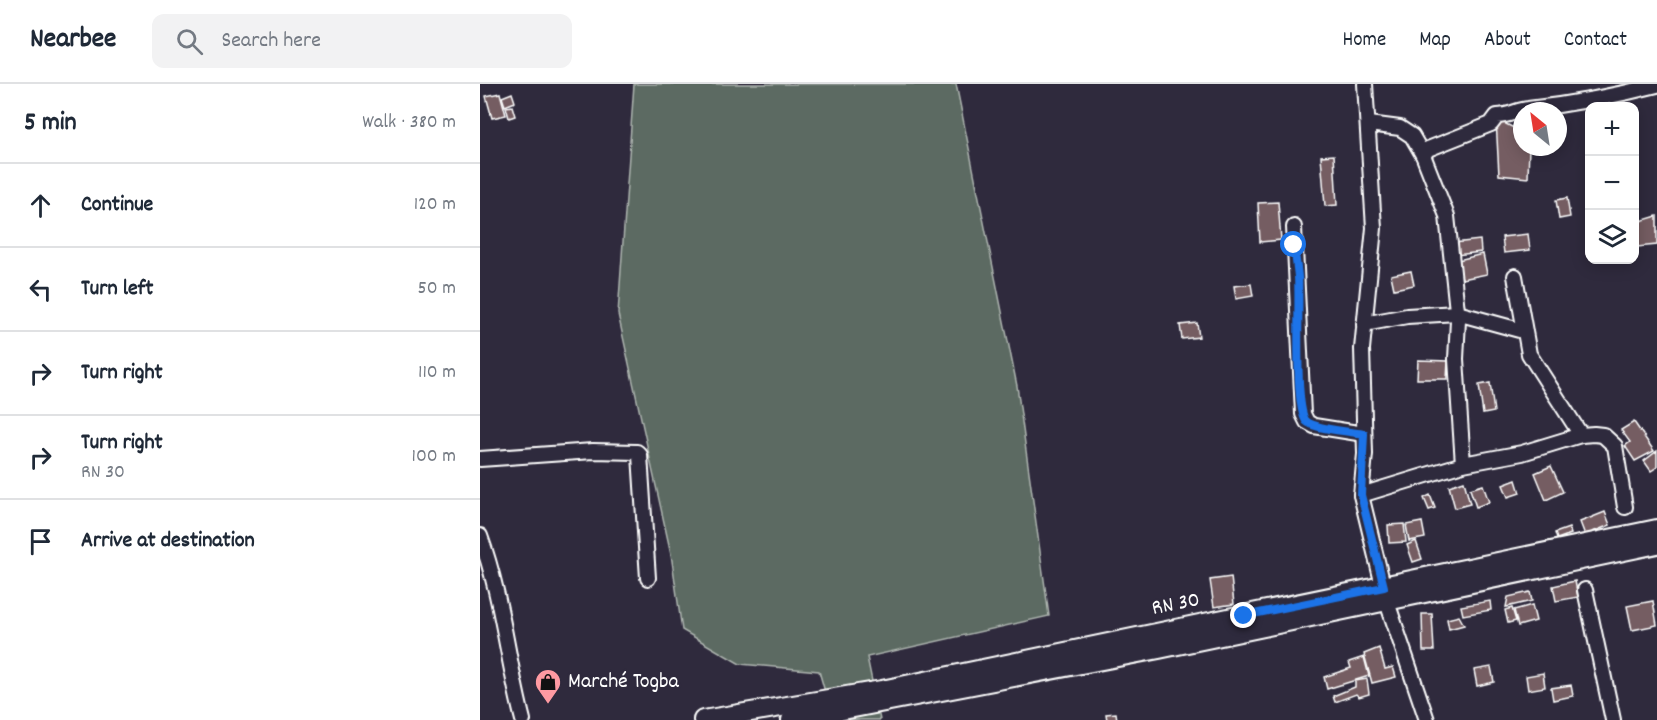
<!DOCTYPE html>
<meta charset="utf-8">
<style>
body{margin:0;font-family:Dekko,sans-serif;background:#f2f2f3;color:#1f2937}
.controls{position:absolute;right:18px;top:18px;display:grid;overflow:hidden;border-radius:12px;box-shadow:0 3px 15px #0003}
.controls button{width:54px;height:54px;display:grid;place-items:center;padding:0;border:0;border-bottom:2px solid #e0e1e3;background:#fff;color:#1f2937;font:30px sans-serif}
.compass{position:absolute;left:1033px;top:18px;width:54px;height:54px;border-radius:50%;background:#fff;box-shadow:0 3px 15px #0003;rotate:330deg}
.stop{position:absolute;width:18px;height:18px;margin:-14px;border:4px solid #1a73e8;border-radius:50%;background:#fff}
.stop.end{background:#1a73e8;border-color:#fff;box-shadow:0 2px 6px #0008}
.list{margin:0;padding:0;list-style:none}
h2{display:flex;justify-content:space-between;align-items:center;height:78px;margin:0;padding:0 24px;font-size:26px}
h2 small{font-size:20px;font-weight:400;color:#747a83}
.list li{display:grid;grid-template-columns:39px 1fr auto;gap:18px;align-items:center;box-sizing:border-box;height:84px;padding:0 24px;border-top:2px solid #e0e1e3}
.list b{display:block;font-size:22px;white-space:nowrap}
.list p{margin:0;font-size:20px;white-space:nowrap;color:#747a83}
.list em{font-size:20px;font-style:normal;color:#747a83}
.icon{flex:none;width:33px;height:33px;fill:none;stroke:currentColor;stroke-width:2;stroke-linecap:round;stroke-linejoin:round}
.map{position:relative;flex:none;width:1177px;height:636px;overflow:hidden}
header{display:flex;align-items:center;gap:36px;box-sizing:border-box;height:84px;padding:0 30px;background:#fff;border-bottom:2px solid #e0e1e3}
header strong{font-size:28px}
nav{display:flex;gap:33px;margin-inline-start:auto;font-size:21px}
.search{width:420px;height:54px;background:#f2f2f3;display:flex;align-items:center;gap:15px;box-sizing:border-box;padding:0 21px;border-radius:12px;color:#747a83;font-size:22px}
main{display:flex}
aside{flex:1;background:#fff}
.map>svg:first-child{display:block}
.green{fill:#5c6b62;stroke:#aeb5b0;stroke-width:1.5}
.building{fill:#745d62;stroke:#fff;stroke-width:1.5}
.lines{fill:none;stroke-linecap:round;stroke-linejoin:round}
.minor-casing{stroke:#fff;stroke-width:18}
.major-casing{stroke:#fff;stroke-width:22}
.minor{stroke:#2f2a3d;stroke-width:14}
.major{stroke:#2f2a3d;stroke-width:18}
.route{stroke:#1a73e8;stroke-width:8}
.labels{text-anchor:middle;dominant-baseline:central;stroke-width:4.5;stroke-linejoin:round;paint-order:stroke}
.street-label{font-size:22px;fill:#fff;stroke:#2f2a3d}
.poi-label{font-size:22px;fill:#fff;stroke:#2f2a3d;text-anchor:start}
</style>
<header>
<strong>Nearbee</strong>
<div class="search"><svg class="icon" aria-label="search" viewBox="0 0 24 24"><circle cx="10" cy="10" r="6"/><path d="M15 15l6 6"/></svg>Search here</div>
<nav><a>Home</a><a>Map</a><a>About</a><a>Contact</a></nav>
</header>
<main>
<aside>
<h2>5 min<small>Walk · 380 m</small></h2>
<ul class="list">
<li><svg class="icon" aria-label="ahead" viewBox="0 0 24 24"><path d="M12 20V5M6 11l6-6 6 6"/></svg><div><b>Continue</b></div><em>120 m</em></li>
<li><svg class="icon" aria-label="left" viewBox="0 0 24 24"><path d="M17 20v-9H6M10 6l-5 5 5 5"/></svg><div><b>Turn left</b></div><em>50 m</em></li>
<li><svg class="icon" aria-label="right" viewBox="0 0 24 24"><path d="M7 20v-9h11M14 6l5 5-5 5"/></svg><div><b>Turn right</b></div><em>110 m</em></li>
<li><svg class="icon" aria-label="right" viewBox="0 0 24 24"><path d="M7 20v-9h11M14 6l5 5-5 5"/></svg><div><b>Turn right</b><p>RN 30</p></div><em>100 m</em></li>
<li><svg class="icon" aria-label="arrive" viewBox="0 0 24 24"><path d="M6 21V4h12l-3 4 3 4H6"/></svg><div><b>Arrive at destination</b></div></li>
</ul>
</aside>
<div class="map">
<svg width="1177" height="636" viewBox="0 0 1177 636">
<rect width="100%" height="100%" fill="#2f2a3d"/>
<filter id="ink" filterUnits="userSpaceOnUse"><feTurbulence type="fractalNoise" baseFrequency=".0167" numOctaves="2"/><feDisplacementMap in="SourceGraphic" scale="12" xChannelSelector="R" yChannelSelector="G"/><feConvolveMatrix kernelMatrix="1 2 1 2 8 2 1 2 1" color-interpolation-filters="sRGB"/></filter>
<g filter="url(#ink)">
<polygon class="green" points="154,0 476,0 537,302 569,532 387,573 400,636 353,636 339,587 260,580 202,546 191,470 138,230"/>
<g class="building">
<polygon points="20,9 26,31 12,34 6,12"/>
<polygon points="32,9 35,18 25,22 22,13"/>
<polygon points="32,22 35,32 29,34 26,23"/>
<polygon points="1016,35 1042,48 1042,63 1049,63 1048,94 1019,91"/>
<polygon points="854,71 857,121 845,122 841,72"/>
<polygon points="1087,114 1090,133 1079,135 1076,116"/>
<polygon points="798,118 801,156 780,158 778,119"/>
<polygon points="1177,132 1177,161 1157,163 1157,138"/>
<polygon points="1048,150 1050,166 1024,169 1022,153"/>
<polygon points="1000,156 1001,168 976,171 974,159"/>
<polygon points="1003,170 1007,190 982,195 978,176"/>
<polygon points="931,187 934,201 914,205 911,191"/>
<polygon points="771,200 773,212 756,215 754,202"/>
<polygon points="717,239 719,253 702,255 700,241"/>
<polygon points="938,276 968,277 967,295 937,295"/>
<polygon points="1010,299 1014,328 1003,330 999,301"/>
<polygon points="1154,338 1174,367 1155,377 1145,362 1150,358 1141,346"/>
<polygon points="1177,367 1177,383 1171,387 1164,377"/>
<polygon points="1071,382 1083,408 1066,416 1055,389"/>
<polygon points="1036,396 1040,409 1028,413 1023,401"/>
<polygon points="984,397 990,420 975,424 969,402"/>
<polygon points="1003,401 1009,418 996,423 990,405"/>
<polygon points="950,411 955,424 949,426 944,414"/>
<polygon points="1125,428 1130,441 1105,451 1100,438"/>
<polygon points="942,438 945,454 929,457 926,441"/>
<polygon points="924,440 926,458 909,459 908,441"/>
<polygon points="1089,444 1091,450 1077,455 1075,449"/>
<polygon points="936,457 942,475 933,478 927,461"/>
<polygon points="751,493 754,520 734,523 730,496"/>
<polygon points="1095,497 1098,513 1076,517 1073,502"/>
<polygon points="1050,508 1052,517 1026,523 1028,513"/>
<polygon points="1010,517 1011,526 983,531 981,522"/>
<polygon points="1173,517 1177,541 1152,546 1147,522"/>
<polygon points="1052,521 1056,537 1038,542 1034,526"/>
<polygon points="1032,524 1036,537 1028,539 1025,526"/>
<polygon points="942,530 952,530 954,567 943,567"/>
<polygon points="979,532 984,541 969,545 967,535"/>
<polygon points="899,564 905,585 913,583 916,593 892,599 884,570"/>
<polygon points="884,573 889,592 847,605 844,593 871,584 869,578"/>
<polygon points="1011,583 1014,598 997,602 994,586"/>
<polygon points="1063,589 1065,603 1048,606 1046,592"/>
<polygon points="887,595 889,610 879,613 876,610 855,618 853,612 875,603 875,597"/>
<polygon points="1091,601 1093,612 1073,616 1071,604"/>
<polygon points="636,629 637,636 627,636 626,630"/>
</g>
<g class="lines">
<g class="minor-casing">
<g id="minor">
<polyline points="885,0 894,144 882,265 885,370 881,411 907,518 947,636"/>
<polyline points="889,40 920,44 932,52 943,71 967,132 978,236 976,275 983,380"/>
<path d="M943 71 948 65 1011 40 1017 32C1029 32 1037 26 1048 25 1092 20 1135 12 1177 1"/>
<polyline points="814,143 823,330 827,338 834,342 884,350"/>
<polyline points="1035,192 1049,270 1101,351"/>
<polyline points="884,240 927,232 977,229 1043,247"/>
<polyline points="0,375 113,367 157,368 160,371 168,494"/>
<polyline points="881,411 983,380 1042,369 1101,351 1114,350 1123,351 1135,362 1145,423"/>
<path d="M0 452C22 512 27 575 43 636"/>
<polyline points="1105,506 1133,636"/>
</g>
</g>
<g class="major-casing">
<g id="major">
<polyline points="223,636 402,606 1177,445"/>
<polyline points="311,636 679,565 1177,460"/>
</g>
</g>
<use href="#minor" class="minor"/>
<use href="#major" class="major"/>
</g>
</g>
<g class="lines" filter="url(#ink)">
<path class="route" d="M764 532 904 503 881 411 884 350C872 348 833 345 826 337 814 322 820 218 818 193 817 182 815 171 814 161"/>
</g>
<defs>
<g id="shop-pin" transform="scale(1.35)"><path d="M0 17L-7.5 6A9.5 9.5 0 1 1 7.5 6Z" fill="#ff9aa2" stroke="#2f2a3d"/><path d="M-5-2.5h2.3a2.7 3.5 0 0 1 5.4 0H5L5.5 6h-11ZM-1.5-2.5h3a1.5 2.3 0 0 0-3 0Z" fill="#111"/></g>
</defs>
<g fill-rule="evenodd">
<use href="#shop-pin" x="68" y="598"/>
</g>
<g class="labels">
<g class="street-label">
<text transform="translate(696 521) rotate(-11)">RN 30</text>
</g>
<g class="poi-label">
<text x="88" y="598">Marché Togba</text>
</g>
</g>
</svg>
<div class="controls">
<button>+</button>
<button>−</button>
<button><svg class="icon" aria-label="layers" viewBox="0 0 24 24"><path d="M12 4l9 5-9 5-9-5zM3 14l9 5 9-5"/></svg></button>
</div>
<svg class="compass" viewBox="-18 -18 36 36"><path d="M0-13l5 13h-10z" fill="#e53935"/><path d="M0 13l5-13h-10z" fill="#747a83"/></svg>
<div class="stop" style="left:814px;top:161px"></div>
<div class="stop end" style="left:764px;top:532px"></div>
</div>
</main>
